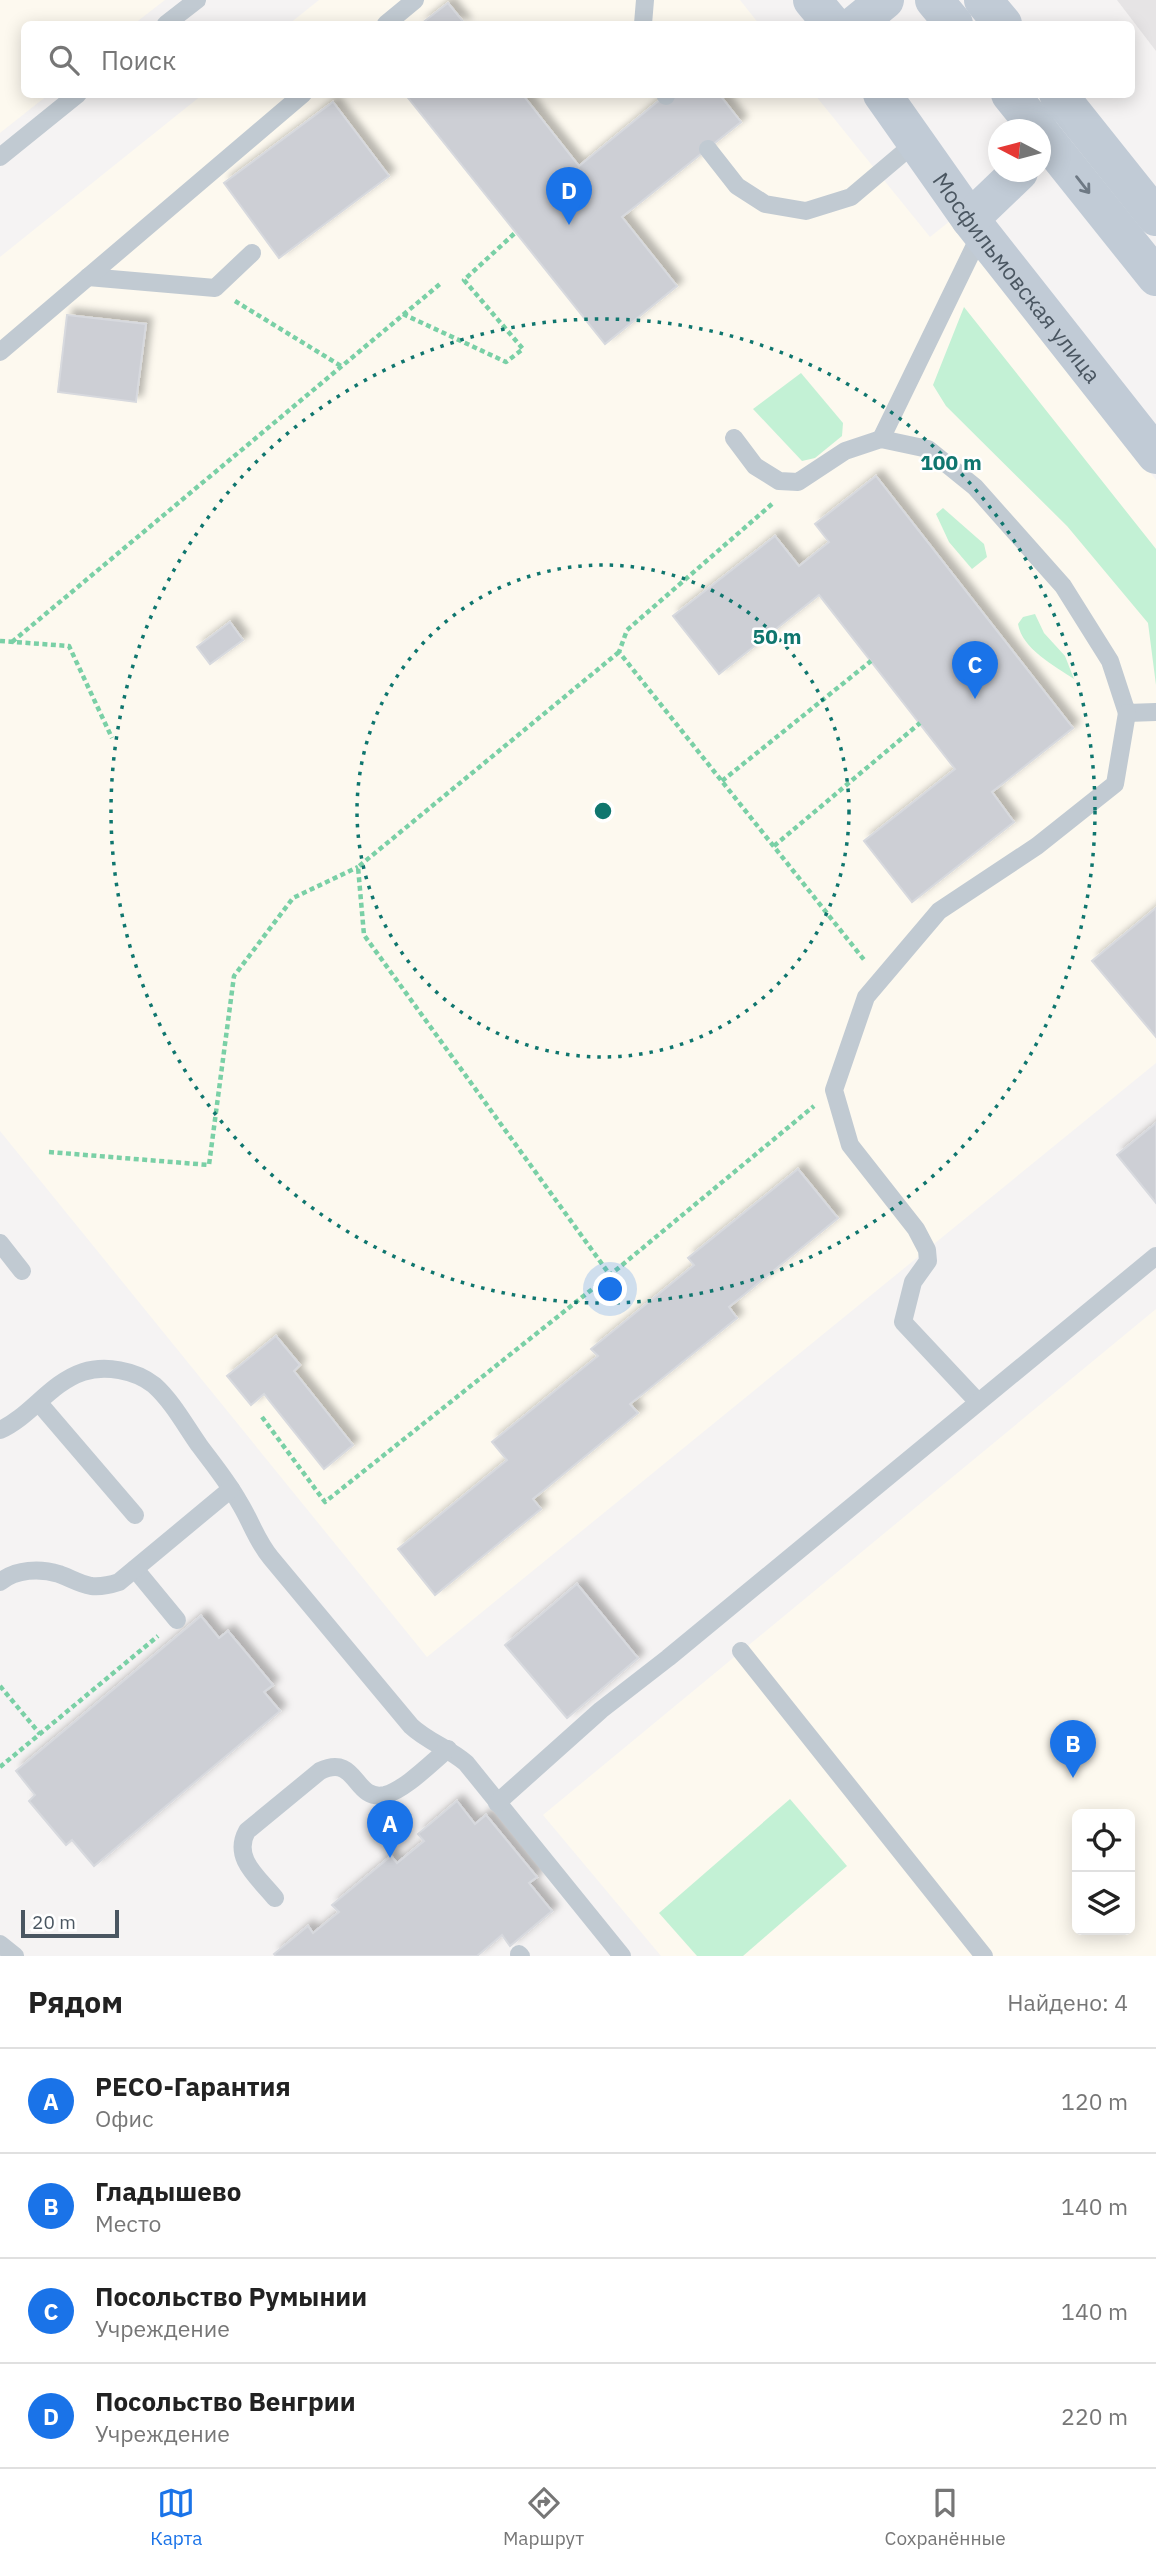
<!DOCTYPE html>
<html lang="ru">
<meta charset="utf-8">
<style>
body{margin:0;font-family:"IBM Plex Sans",sans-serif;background:#f2f2f2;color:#222}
.controls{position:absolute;right:21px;bottom:21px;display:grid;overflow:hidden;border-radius:10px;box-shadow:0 4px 18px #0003}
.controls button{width:63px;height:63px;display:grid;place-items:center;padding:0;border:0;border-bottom:2px solid #e0e0e0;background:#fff;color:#222;font:35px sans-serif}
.compass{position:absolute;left:988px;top:119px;width:63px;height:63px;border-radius:50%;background:#fff;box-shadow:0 4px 18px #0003;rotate:276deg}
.scale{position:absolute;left:21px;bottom:18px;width:98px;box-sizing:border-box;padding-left:7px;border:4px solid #4a5661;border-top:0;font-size:19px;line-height:24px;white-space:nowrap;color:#4a5661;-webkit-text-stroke:5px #fff;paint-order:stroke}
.you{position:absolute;left:611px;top:1290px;width:24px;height:24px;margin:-18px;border:5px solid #fff;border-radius:50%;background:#1a73e8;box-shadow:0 0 0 10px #1a73e833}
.badge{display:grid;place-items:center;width:46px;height:46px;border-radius:50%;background:#1a73e8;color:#fff;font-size:23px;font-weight:700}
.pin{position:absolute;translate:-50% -58px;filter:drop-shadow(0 2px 4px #0008)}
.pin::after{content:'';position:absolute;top:37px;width:24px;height:21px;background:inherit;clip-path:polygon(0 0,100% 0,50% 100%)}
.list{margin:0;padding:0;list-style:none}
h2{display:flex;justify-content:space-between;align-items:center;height:91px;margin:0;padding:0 28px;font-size:30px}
h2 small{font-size:23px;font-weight:400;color:#767676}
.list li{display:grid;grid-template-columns:46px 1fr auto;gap:21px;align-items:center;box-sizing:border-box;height:105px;padding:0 28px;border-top:2px solid #e0e0e0}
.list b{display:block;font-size:26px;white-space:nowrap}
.list p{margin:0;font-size:23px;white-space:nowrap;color:#767676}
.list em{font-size:23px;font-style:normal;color:#767676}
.icon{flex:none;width:38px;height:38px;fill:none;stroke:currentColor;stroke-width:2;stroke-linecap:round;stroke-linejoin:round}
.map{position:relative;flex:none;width:1156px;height:1956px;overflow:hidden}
.search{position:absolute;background:#fff;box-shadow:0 4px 18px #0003;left:21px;right:21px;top:21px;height:77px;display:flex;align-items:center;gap:18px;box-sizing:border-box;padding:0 24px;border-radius:10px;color:#767676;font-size:26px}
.sheet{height:511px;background:#fff}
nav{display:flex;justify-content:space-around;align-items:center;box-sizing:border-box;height:98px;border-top:2px solid #e0e0e0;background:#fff;font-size:19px;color:#767676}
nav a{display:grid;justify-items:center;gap:4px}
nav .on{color:#1a73e8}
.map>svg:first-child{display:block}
.commercial{fill:#fdf9ef;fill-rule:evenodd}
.education{fill:#e6e4e5}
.green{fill:#c3f1d5}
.building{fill:#cdcfd5;stroke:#d7d9de;stroke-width:2;filter:url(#shadow)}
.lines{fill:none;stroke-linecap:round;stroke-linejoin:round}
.path{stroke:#7ad0a6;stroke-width:4.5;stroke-dasharray:5 3.5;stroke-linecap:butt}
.lane{stroke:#c1cad2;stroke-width:18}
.secondary{stroke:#c1cbd6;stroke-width:38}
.oneway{stroke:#6e7984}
.ring{fill:none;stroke:#0f766e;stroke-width:3.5;stroke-dasharray:3.5 7}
.labels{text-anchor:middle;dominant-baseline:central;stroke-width:5;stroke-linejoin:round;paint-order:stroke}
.street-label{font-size:23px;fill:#4a5661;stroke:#fff}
.centre{fill:#0f766e;stroke:#fff;stroke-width:3.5}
.ring-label{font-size:21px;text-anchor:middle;font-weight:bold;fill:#0f766e;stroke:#fff;stroke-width:5;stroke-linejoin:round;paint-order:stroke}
</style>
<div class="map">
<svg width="1156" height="1956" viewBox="0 0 1156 1956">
<defs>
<filter id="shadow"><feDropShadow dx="6" dy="-6" stdDeviation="3.5" flood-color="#0004"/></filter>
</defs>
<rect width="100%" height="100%" fill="#f5f3f3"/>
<g class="commercial">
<polygon points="0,0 165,0 134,24 24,24 24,94 48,95 0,133"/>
<polygon points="319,0 740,0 759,24 289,24"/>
<polygon points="202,95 815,95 930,237 950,221 1156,480 1156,1063 427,1657 0,1131 0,257"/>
<path d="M1156 1309V1956H661L543 1815ZM1077 1814H1130V1930H1077Z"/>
</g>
<polygon class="education" points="1117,0 1156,0 1156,51"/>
<g class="green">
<polygon points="964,307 1156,549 1156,685 1148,623 1067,526 946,406 933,385"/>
<polygon points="801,373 843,423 842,436 815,458 802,461 753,409"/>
<polygon points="943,508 984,544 987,557 972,569 949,542 936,514"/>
<path d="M1035 614 1044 633 1065 656 1074 679C1055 666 1022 649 1018 624L1023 617Z"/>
<polygon points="790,1799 847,1866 743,1956 697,1956 659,1913"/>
</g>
<g class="building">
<polygon points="448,3 465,24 421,24"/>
<polygon points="405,94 522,94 579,166 667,94 719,94 741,122 622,217 677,286 605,344"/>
<polygon points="333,102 389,176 279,258 224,183"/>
<polygon points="67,315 146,324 136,402 58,392"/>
<polygon points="876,476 1073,728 992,792 1014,822 912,902 864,841 955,769 819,595 719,674 673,616 775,536 799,566 829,542 815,524"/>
<polygon points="230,622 243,640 210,664 197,647"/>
<polygon points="1156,908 1156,1037 1092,961"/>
<polygon points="1156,1123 1156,1203 1117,1155"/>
<polygon points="798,1169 838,1218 729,1307 737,1318 630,1404 638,1413 533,1499 541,1509 435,1595 398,1549 507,1460 492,1442 598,1356 591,1349 694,1265 688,1258"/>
<polygon points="276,1336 300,1365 294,1371 353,1445 324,1469 264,1394 251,1405 227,1376"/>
<polygon points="577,1584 638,1658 567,1718 505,1645"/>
<polygon points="201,1616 219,1638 228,1631 273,1685 264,1692 280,1711 94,1866 72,1840 66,1845 29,1801 35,1795 16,1771"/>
<polygon points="457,1801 475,1824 486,1815 537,1877 529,1883 552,1911 510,1946 502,1935 477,1956 276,1956 274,1954 308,1926 313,1933 339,1912 332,1905 391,1856 397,1863 424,1841 418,1834"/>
</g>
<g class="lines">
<g class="path">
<polyline points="235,301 341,366"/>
<polyline points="403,314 506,362 523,349 464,280 516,232"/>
<polyline points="772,504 627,630 619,652 865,961"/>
<polyline points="0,641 69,646 112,738"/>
<polyline points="12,642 440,284"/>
<polyline points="619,652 358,867 364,935 610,1275 814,1106"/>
<polyline points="722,781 871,661"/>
<polyline points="774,846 920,723"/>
<polyline points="49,1152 209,1165 234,976 293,898 358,867"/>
<polyline points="262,1417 325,1502 610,1275"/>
<polyline points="0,1686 40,1734"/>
<polyline points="0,1767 158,1636"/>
</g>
<g class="lane">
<polyline points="166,24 197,0"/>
<polyline points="386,24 415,0"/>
<polyline points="643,24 645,0"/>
<polyline points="665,94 666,96"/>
<polyline points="708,149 737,186 765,204 806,211 851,197 916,142"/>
<polyline points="0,157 78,94"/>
<polyline points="88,277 215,288 252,253"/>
<polyline points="0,352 303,94"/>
<polyline points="734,438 755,466 779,481 798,482 845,451 881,439 928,449 975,487 1063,586 1110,661 1127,713 1156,712"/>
<polyline points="881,439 981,233"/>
<polyline points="0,1243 22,1271"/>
<polyline points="978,1402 903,1322 913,1282 928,1261 927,1250 916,1229 850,1145 834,1090 866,997 939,911 1037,846 1115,784 1127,713"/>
<polyline points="39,1403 135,1515"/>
<path d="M0 1430C31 1416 50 1383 83 1372 105 1365 135 1370 154 1385 172 1401 185 1425 199 1445 213 1464 228 1482 239 1502 251 1521 256 1540 271 1558L411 1726C428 1742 449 1748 466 1763L622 1956"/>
<polyline points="135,1569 177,1620"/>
<path d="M0 1582C16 1569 40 1568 59 1574 70 1578 80 1584 91 1586 101 1587 110 1585 119 1582L231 1489"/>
<polyline points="741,1651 984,1956"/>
<polyline points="497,1803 601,1710 668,1658 1156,1256"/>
<path d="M275 1898C258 1877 232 1858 247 1831L320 1771C358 1753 353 1802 385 1795 405 1790 432 1762 448 1749"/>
<polyline points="0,1944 15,1956"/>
<polyline points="519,1954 521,1956"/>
</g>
<g class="secondary">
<polyline points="812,0 832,24"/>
<polyline points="934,0 954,24"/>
<polyline points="983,0 1003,24"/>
<polyline points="856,24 885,0"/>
<path id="s1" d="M882 94 970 219 1156 455"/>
<polyline points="1010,94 1039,130"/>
<polyline points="1058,94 1156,217"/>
<polyline points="1040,132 1156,277"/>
<polyline points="970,219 1019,172"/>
</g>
</g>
<defs><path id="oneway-shaft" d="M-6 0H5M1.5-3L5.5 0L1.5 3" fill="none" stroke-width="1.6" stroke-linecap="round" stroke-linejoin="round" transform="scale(1.75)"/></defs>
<use class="oneway" href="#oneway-shaft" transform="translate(1083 185) rotate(52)"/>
<g class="ring">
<circle cx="603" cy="811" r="246"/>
<circle cx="603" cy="811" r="492"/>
</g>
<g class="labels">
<g class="street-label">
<text stroke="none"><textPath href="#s1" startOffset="228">Мосфильмовская улица</textPath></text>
</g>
</g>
<circle cx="603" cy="811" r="10" class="centre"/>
<g class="ring-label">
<text x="951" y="470">100 m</text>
<text x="777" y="644">50 m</text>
</g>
</svg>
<div class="controls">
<button><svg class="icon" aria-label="locate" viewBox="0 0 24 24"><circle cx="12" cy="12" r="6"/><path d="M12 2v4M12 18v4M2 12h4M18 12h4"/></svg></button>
<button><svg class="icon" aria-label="layers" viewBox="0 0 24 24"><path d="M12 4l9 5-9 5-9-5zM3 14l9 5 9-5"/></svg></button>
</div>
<svg class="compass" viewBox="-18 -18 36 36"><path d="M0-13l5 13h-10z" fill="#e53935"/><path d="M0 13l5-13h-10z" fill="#767676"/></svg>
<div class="scale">20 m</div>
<div class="you"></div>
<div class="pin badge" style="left:390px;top:1858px">A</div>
<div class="pin badge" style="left:1073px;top:1778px">B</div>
<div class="pin badge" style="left:975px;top:699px">C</div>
<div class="pin badge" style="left:569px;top:225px">D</div>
<div class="search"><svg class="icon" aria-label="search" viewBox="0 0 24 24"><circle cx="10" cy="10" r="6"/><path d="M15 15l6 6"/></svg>Поиск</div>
</div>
<section class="sheet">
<h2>Рядом<small>Найдено: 4</small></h2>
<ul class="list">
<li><span class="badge">A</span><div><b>РЕСО-Гарантия</b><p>Офис</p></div><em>120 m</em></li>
<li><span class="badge">B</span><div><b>Гладышево</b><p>Место</p></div><em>140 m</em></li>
<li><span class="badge">C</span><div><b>Посольство Румынии</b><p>Учреждение</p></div><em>140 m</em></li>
<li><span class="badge">D</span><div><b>Посольство Венгрии</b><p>Учреждение</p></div><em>220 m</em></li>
</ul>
</section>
<nav>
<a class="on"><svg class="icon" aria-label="map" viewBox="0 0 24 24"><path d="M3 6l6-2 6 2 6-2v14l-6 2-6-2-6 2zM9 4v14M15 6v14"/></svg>Карта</a>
<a><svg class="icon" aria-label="directions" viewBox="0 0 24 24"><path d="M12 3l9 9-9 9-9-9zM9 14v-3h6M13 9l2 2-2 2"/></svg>Маршрут</a>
<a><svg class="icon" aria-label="saved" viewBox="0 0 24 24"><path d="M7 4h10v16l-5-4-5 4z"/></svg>Сохранённые</a>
</nav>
